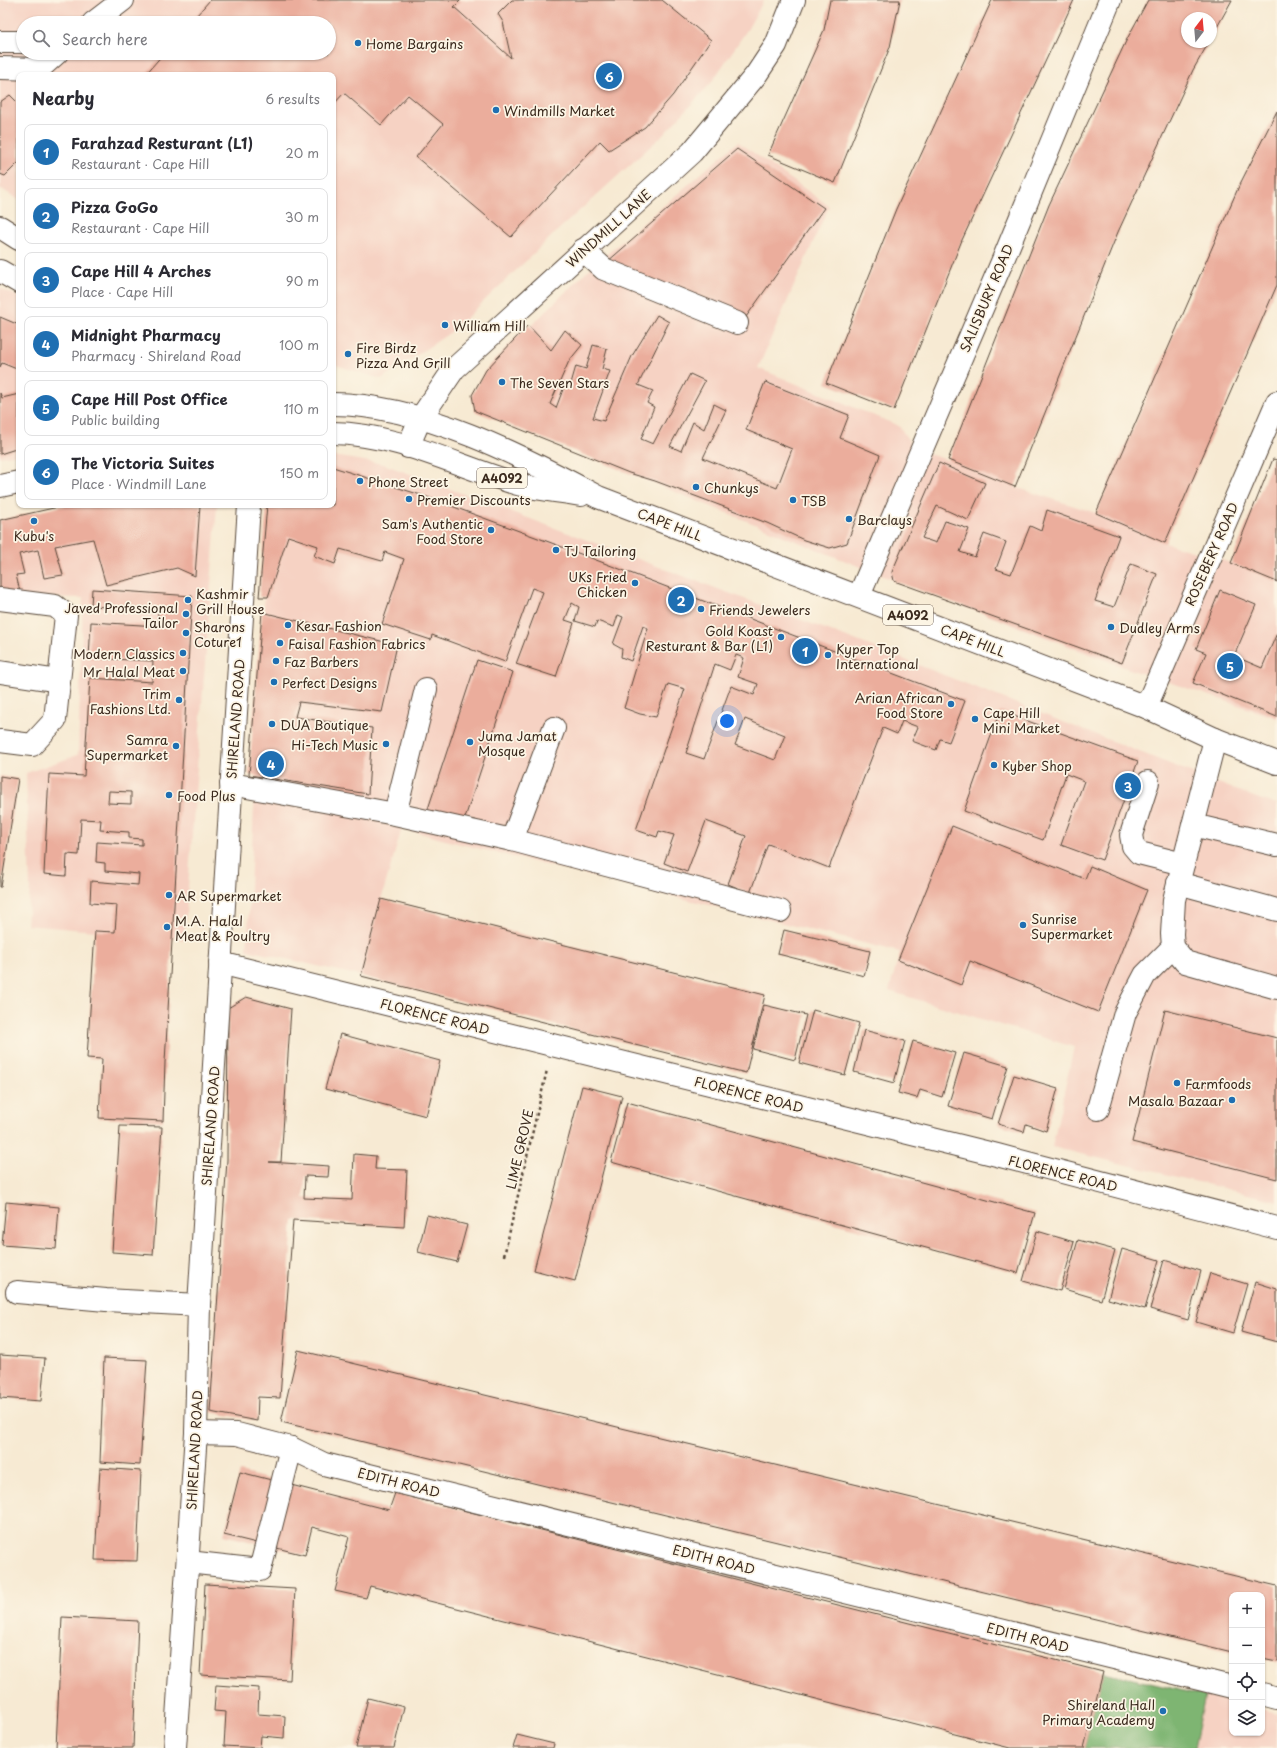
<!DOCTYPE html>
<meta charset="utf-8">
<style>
body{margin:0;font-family:"Playpen Sans",sans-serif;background:#f7f7f7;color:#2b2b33}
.controls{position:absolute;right:12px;bottom:12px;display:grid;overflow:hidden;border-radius:8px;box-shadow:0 1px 3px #0004}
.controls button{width:36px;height:36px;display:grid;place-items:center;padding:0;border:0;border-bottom:1px solid #e1e1e2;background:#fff;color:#2b2b33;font:20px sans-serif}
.compass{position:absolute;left:1181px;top:12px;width:36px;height:36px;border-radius:50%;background:#fff;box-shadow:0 1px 3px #0004;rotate:16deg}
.you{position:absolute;left:727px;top:721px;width:14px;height:14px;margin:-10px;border:3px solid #fff;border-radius:50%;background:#1a73e8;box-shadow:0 0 0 6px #1a73e833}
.badge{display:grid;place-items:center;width:26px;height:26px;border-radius:50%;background:#1f6fb2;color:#fff;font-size:13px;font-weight:700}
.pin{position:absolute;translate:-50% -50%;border:2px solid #fff;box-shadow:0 1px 4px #0006}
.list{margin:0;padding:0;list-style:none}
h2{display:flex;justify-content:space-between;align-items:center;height:52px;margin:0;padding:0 16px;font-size:17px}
h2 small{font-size:13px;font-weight:400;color:#7c7c81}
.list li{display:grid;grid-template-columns:26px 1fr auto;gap:12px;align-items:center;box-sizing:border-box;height:56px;margin:0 8px 8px;padding:0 8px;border:1px solid #e1e1e2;border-radius:8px}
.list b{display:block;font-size:15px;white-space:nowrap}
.list p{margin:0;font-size:13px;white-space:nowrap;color:#7c7c81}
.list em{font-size:13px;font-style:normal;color:#7c7c81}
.icon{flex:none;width:22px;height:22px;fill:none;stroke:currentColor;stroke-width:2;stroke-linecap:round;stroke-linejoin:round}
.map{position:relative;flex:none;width:1277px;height:1748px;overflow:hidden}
.search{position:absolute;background:#fff;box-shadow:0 1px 3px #0004;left:16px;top:16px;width:320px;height:44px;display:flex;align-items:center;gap:10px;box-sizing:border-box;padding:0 14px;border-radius:22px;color:#7c7c81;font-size:15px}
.panel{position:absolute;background:#fff;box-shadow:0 1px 3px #0004;left:16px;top:72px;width:320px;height:436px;border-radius:8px}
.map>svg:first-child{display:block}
.built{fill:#f6d2c3;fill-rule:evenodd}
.forest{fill:#7eb572;stroke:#5c7048}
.building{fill:#ebad9c;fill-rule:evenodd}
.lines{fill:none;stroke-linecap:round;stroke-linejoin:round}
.minor-casing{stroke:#574739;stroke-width:24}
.major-casing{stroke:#574739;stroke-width:24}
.path{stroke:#574739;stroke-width:2.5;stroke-dasharray:3 3;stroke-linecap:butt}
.minor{stroke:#fff;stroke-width:22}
.major{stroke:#fff;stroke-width:22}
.poi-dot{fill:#1f6fb2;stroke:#fcf5e5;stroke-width:1.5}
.labels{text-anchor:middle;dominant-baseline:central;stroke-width:3.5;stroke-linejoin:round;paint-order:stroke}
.shield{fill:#fcf5e5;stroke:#75675a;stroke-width:1}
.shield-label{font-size:12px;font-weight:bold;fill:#3b2a1e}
.poi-label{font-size:13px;fill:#3b2a1e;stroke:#fcf5e5;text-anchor:start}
.street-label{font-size:13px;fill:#3b2a1e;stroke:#fcf5e5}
</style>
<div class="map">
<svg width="1277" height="1748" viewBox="0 0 1277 1748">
<rect width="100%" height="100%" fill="#fcf5e5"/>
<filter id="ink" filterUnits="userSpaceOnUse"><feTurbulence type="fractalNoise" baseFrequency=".025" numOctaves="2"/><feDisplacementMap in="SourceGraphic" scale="8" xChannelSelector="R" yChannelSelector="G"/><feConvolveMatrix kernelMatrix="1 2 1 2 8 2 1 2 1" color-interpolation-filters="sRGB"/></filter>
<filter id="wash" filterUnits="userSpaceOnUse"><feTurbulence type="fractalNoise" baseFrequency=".012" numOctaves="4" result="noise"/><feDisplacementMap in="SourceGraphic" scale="16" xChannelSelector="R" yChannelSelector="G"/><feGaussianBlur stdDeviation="0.9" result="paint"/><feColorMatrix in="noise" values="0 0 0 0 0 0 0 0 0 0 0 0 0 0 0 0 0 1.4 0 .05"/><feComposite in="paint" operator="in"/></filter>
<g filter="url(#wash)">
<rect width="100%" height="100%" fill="#f7ead3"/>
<g class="built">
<path d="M0 0H764L747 30 711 83 664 134 557 231 454 330 381 379 333 364V75H19V200L0 188ZM23 23H329V53H23Z"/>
<polygon points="738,142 829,206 758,368 899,426 915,450 948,460 1015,487 1096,513 1165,543 1225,561 1277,582 1277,718 1129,669 873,572 475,411 472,395 486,370 585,273"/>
<polygon points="0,288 19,297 19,454 0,457"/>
<polygon points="333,456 383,464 847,637 1259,799 1277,804 1277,1201 1052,1147 1074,1047 889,991 900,952 445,840 402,828 381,899 361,976 247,950 269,505 333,505"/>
<polygon points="69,505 217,505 184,940 176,938 27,925 30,888 26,773 78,755 83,598 0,596 0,522"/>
<polygon points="1103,1672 1232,1702 1232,1733 1262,1733 1262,1709 1277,1713 1277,1748 1084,1748"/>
</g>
<polygon class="forest" points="1103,1672 1205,1696 1194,1748 1084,1748"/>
<g id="blocks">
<g class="building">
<polygon points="210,0 461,0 454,7 511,58 503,22 498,14 512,0 662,0 711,40 673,95 645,127 609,150 600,141 511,237 416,157 443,124 408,95 381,125 344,93 333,105 333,75 145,75 164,53 329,53 329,23 190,23"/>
<polygon points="830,0 900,0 890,47 835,183 768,155 824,30"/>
<polygon points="992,0 1074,0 962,240 894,410 826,383 896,209"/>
<polygon points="1148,0 1232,0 1211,38 1211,18 1187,18 1187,42 1209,42 1193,70 1118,232 1015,487 948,460 1049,205 1127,39"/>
<polygon points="10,95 19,104 19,162 5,176 0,174 0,102"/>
<polygon points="1277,111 1277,285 1165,543 1096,513 1239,186"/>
<polygon points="737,149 824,208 746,317 607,262"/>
<polygon points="657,315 669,322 638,385 653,391 647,403 654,407 641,439 653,444 690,374 705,381 670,446 681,451 693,422 704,429 714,404 726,410 703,458 777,488 792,449 746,430 765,382 849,415 840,438 880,455 847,543 830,548 804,540 767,523 655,481 629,473 475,411 472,395 486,370 528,325 551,350 565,330 582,345 569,361 550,404 556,408 565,384 570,387 576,366 586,369 593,345 607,349 602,369 610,371 593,418 604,421 632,356"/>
<polygon points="0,317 19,325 19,370 2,363 0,367"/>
<polygon points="0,393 2,398 19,394 19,448 0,454"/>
<polygon points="1273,459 1277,460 1277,582 1231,563"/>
<polygon points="939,463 985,483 968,520 937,506 922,538 936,543 945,521 969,529 960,552 975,557 984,534 1006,542 996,569 1011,574 1030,526 1041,531 1047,510 1119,536 1095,601 1114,607 1131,564 1157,574 1122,663 894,581 892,572"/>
<path d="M333 467 424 496 549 542 965 701 949 742 940 739 936 750 912 741 918 727 902 721 897 734 883 728 829 868 768 844 750 893 728 884 746 836 706 821 687 872 664 863 674 835 659 831 657 837 636 830 685 689 668 684 656 717 640 714 624 708 648 628 643 626 631 661 621 657 622 649 613 644 623 617 618 615 614 627 597 621 595 627 575 621 579 607 572 603 565 620 574 623 556 677 516 664 543 592 532 588 505 662 432 635 431 640 382 624 404 559 385 552 382 561 340 549 335 564 314 556 318 546 288 536 268 597H259L267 505H333ZM736 655 744 658 738 677 758 684 754 695 731 686 704 759 686 753 715 664 730 670ZM745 719 785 735 775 760 735 745Z"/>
<polygon points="67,505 200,505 195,576 177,568 106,585 93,539 55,546 63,575 44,578 38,550 19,554 24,574 16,575 21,596 0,596 0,520"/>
<path d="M92 589 192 596 165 1062 163 1121 99 1118 102 1059 87 1058 95 931 115 932 117 905 90 903 91 881 138 885 139 874 105 871V863L96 862 97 842 142 845V839L129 838V832L100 830 101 820 81 819 79 855 67 854 66 876 44 874 49 774 84 776 90 678 152 682 153 661 89 658 91 622 158 626V610L91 606ZM109 791 131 792V804L108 803Z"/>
<polygon points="1220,590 1256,605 1234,656 1262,668 1277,633 1277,717 1193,683 1206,653 1196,649"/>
<polygon points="262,612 397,645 382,712 299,702 295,717 372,728 368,794 249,775"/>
<polygon points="477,660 513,672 463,824 427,812"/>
<polygon points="1000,711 1138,761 1102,860 1061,845 1084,781 1066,774 1043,840 964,811"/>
<polygon points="0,776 18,779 1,887 0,887"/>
<polygon points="952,826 1085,879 1090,866 1147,890 1098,1012 970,961 961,985 898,960"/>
<polygon points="381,899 765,995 746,1073 361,976"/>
<polygon points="784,930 870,951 864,976 778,954"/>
<polygon points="246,997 291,1009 281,1162 269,1162 329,1166 328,1177 305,1176 304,1198 352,1200 354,1154 376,1156 375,1169 407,1170 404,1227 293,1220 280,1398 258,1397 257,1421 210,1412 227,1160 228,1008"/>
<polygon points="764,1005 806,1015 795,1060 753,1049"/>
<polygon points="813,1010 859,1023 845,1075 799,1063"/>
<polygon points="1165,1010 1277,1038 1277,1179 1132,1142"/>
<polygon points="864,1030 905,1041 894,1083 854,1072"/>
<polygon points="340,1034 440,1061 426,1116 325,1089"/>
<polygon points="913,1041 955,1053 942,1097 920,1090 917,1098 898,1093"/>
<polygon points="964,1053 1008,1066 992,1119 948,1106"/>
<polygon points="1014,1075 1058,1088 1046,1131 1026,1124 1024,1132 998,1124"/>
<polygon points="582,1086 622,1096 575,1281 534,1270"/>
<polygon points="627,1102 1035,1213 1018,1273 611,1162"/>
<polygon points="120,1126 162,1127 153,1255 112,1252"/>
<polygon points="6,1202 59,1207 56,1249 2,1245"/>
<polygon points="427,1215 467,1225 457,1262 418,1252"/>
<polygon points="1037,1231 1074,1242 1060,1291 1023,1281"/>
<polygon points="1078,1240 1115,1250 1101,1300 1064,1289"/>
<polygon points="1122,1249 1159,1260 1145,1309 1108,1299"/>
<polygon points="1164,1260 1201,1271 1188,1320 1150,1309"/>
<polygon points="1210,1273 1247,1284 1233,1333 1196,1322"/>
<polygon points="1255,1282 1277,1289 1277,1342 1241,1332"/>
<polygon points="298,1350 1277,1586 1277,1662 1262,1659 1262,1595 1232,1595 1232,1652 281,1422"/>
<polygon points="0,1355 45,1358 41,1401 0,1398"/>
<polygon points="104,1358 147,1360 140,1465 100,1462"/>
<polygon points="100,1468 141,1471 137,1561 95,1560"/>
<polygon points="240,1472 389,1510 395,1493 1103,1672 1084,1748 1010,1748 370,1586 366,1598 335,1591 349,1537 312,1527 305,1555 224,1535"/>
<polygon points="205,1584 295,1589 290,1680 200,1675"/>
<polygon points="62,1617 138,1621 133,1748 56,1748"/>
<polygon points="216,1685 259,1688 258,1714 285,1716 284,1738 261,1736 260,1748 224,1746 226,1712 214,1711"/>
<polygon points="368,1698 404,1707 394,1748 356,1748"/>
<polygon points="517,1735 554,1744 553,1748 513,1748"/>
</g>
</g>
</g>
<g filter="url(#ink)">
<use href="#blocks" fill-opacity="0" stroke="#574739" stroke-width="1"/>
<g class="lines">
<g class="minor-casing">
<g id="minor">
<polyline points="93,23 123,0"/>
<polyline points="0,42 23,42"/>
<polyline points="0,68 39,69 57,53"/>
<polyline points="583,250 604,269 737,323"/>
<polyline points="859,596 1005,255 1110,0"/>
<polyline points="0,599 55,606 66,615 55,720 32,745 0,741"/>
<polyline points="0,672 59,681"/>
<polyline points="1146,707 1277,402"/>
<polyline points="1215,739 1174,900 1172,934 1173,947 1185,962 1277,988"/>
<polyline points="1148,782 1131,835 1133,846 1139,853 1183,864"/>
<polyline points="231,784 395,814 426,689"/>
<polyline points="395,814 512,840 554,728"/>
<polyline points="1193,825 1277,845"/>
<polyline points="512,840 780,911"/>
<polyline points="1178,883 1277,910"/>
<polyline points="220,963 997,1155 1277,1228"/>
<polyline points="1098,1109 1125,1013 1145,975 1173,947"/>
<polyline points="17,1292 106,1300 199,1305"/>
<polyline points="196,1433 237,1434 291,1448 324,1464 1232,1687"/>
<polyline points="188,1562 260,1570 291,1448"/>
<polyline points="1262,1694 1277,1698"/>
</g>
</g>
<g class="major-casing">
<g id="major">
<polyline points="0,227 19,239"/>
<polyline points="0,271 19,282"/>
<path d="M333 404C421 404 522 456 598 497L1146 707 1215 739 1277 763"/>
<path d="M333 433C399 434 458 467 521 485 540 490 561 491 581 495"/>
<polyline points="408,447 420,419 454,369 692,152 756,75 776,45 794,0"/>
<polyline points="0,486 19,482"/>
<polyline points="175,1748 196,1433 199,1305 249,505"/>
</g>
</g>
<polyline class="path" points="504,1256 547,1070"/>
<use href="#minor" class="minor"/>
<use href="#major" class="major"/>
</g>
</g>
<g class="poi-dot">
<circle cx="358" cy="43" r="4"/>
<circle cx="496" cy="110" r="4"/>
<circle cx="445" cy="325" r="4"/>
<circle cx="348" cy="354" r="4"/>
<circle cx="502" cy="382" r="4"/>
<circle cx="360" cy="481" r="4"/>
<circle cx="696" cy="487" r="4"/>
<circle cx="409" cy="499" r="4"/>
<circle cx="793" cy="500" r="4"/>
<circle cx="849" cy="519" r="4"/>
<circle cx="34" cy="521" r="4"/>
<circle cx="491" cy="530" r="4"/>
<circle cx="556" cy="550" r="4"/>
<circle cx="635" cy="583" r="4"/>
<circle cx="188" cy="600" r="4"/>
<circle cx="701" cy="609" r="4"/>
<circle cx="186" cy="614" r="4"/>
<circle cx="288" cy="625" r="4"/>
<circle cx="1111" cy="627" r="4"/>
<circle cx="186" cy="633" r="4"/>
<circle cx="781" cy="637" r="4"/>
<circle cx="280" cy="643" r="4"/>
<circle cx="183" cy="653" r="4"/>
<circle cx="828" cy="655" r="4"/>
<circle cx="276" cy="661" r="4"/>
<circle cx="183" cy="671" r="4"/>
<circle cx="274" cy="682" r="4"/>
<circle cx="179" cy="700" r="4"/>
<circle cx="951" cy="704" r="4"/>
<circle cx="975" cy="719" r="4"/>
<circle cx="272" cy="724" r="4"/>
<circle cx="470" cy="742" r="4"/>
<circle cx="386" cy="744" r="4"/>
<circle cx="176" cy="746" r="4"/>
<circle cx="994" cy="765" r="4"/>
<circle cx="169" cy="795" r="4"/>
<circle cx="169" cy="895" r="4"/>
<circle cx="1023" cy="925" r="4"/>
<circle cx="167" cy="927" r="4"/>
<circle cx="1177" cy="1083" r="4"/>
<circle cx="1232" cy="1100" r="4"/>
<circle cx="1163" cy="1711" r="4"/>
</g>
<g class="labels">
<g class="shield">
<rect x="477" y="468" width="50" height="20" rx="3"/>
<rect x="883" y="605" width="50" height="20" rx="3"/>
</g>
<g class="shield-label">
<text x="502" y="478">A4092</text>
<text x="908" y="615">A4092</text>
</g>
<g class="poi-label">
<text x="366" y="43">Home Bargains</text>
<text x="504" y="110">Windmills Market</text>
<text x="453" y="325">William Hill</text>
<text x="356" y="347">Fire Birdz<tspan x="356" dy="15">Pizza And Grill</tspan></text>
<text x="510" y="382">The Seven Stars</text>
<text x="368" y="481">Phone Street</text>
<text x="704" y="487">Chunkys</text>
<text x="417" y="499">Premier Discounts</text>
<text x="801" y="500">TSB</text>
<text x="857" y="519">Barclays</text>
<text x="483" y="523" text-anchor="end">Sam's Authentic<tspan x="483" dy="15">Food Store</tspan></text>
<text x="34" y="535" text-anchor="middle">Kubu's</text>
<text x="564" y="550">TJ Tailoring</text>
<text x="627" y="576" text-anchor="end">UKs Fried<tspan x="627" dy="15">Chicken</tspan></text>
<text x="196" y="593">Kashmir<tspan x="196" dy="15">Grill House</tspan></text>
<text x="178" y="607" text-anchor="end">Javed Professional<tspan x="178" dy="15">Tailor</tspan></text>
<text x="709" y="609">Friends Jewelers</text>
<text x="296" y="625">Kesar Fashion</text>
<text x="194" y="626">Sharons<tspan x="194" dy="15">Coture1</tspan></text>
<text x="1119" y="627">Dudley Arms</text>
<text x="773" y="630" text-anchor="end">Gold Koast<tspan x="773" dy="15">Resturant &amp; Bar (L1)</tspan></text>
<text x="288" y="643">Faisal Fashion Fabrics</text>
<text x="836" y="648">Kyper Top<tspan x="836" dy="15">International</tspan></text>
<text x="175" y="653" text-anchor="end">Modern Classics</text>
<text x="284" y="661">Faz Barbers</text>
<text x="175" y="671" text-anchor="end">Mr Halal Meat</text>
<text x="282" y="682">Perfect Designs</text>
<text x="171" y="693" text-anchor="end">Trim<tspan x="171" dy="15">Fashions Ltd.</tspan></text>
<text x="943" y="697" text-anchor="end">Arian African<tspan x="943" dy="15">Food Store</tspan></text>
<text x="983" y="712">Cape Hill<tspan x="983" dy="15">Mini Market</tspan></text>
<text x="280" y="724">DUA Boutique</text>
<text x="478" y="735">Juma Jamat<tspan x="478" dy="15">Mosque</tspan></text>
<text x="168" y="739" text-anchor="end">Samra<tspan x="168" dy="15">Supermarket</tspan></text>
<text x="378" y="744" text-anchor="end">Hi-Tech Music</text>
<text x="1002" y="765">Kyber Shop</text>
<text x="177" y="795">Food Plus</text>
<text x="177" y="895">AR Supermarket</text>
<text x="1031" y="918">Sunrise<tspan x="1031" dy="15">Supermarket</tspan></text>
<text x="175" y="920">M.A. Halal<tspan x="175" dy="15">Meat &amp; Poultry</tspan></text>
<text x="1185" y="1083">Farmfoods</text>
<text x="1224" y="1100" text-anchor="end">Masala Bazaar</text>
<text x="1155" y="1704" text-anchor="end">Shireland Hall<tspan x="1155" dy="15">Primary Academy</tspan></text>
</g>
<g class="street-label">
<text transform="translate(608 228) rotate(-42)">WINDMILL LANE</text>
<text transform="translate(986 298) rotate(-67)">SALISBURY ROAD</text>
<text transform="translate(670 524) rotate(21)">CAPE HILL</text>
<text transform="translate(1211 554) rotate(-66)">ROSEBERY ROAD</text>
<text transform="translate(973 640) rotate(21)">CAPE HILL</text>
<text transform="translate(235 719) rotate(-86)">SHIRELAND ROAD</text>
<text transform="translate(435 1016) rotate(14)">FLORENCE ROAD</text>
<text transform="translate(749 1094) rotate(14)">FLORENCE ROAD</text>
<text transform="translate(210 1126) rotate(-86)">SHIRELAND ROAD</text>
<text transform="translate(519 1149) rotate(-77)">LIME GROVE</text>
<text transform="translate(1063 1173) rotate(14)">FLORENCE ROAD</text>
<text transform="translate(194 1450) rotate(-87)">SHIRELAND ROAD</text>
<text transform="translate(399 1482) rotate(14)">EDITH ROAD</text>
<text transform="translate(714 1559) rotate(14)">EDITH ROAD</text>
<text transform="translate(1028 1637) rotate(14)">EDITH ROAD</text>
</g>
</g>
</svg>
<div class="controls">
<button>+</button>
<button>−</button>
<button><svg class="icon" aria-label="locate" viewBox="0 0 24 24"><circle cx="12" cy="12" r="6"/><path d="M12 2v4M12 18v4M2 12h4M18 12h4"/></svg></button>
<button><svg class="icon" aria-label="layers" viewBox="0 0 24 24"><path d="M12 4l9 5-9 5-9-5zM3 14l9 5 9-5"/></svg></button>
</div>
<svg class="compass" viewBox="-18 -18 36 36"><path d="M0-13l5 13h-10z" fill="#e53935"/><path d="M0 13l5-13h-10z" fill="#7c7c81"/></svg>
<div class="you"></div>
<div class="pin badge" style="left:805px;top:651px">1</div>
<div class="pin badge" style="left:681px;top:600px">2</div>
<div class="pin badge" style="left:1128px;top:786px">3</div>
<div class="pin badge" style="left:271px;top:764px">4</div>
<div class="pin badge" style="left:1230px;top:666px">5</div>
<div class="pin badge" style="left:609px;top:76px">6</div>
<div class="search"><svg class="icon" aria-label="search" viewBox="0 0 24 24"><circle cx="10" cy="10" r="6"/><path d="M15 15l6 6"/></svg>Search here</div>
<section class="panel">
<h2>Nearby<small>6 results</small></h2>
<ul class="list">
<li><span class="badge">1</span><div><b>Farahzad Resturant (L1)</b><p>Restaurant · Cape Hill</p></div><em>20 m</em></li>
<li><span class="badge">2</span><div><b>Pizza GoGo</b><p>Restaurant · Cape Hill</p></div><em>30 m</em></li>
<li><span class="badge">3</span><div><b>Cape Hill 4 Arches</b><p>Place · Cape Hill</p></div><em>90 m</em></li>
<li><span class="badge">4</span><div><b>Midnight Pharmacy</b><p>Pharmacy · Shireland Road</p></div><em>100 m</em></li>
<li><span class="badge">5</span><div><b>Cape Hill Post Office</b><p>Public building</p></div><em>110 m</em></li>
<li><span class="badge">6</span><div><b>The Victoria Suites</b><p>Place · Windmill Lane</p></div><em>150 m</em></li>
</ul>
</section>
</div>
